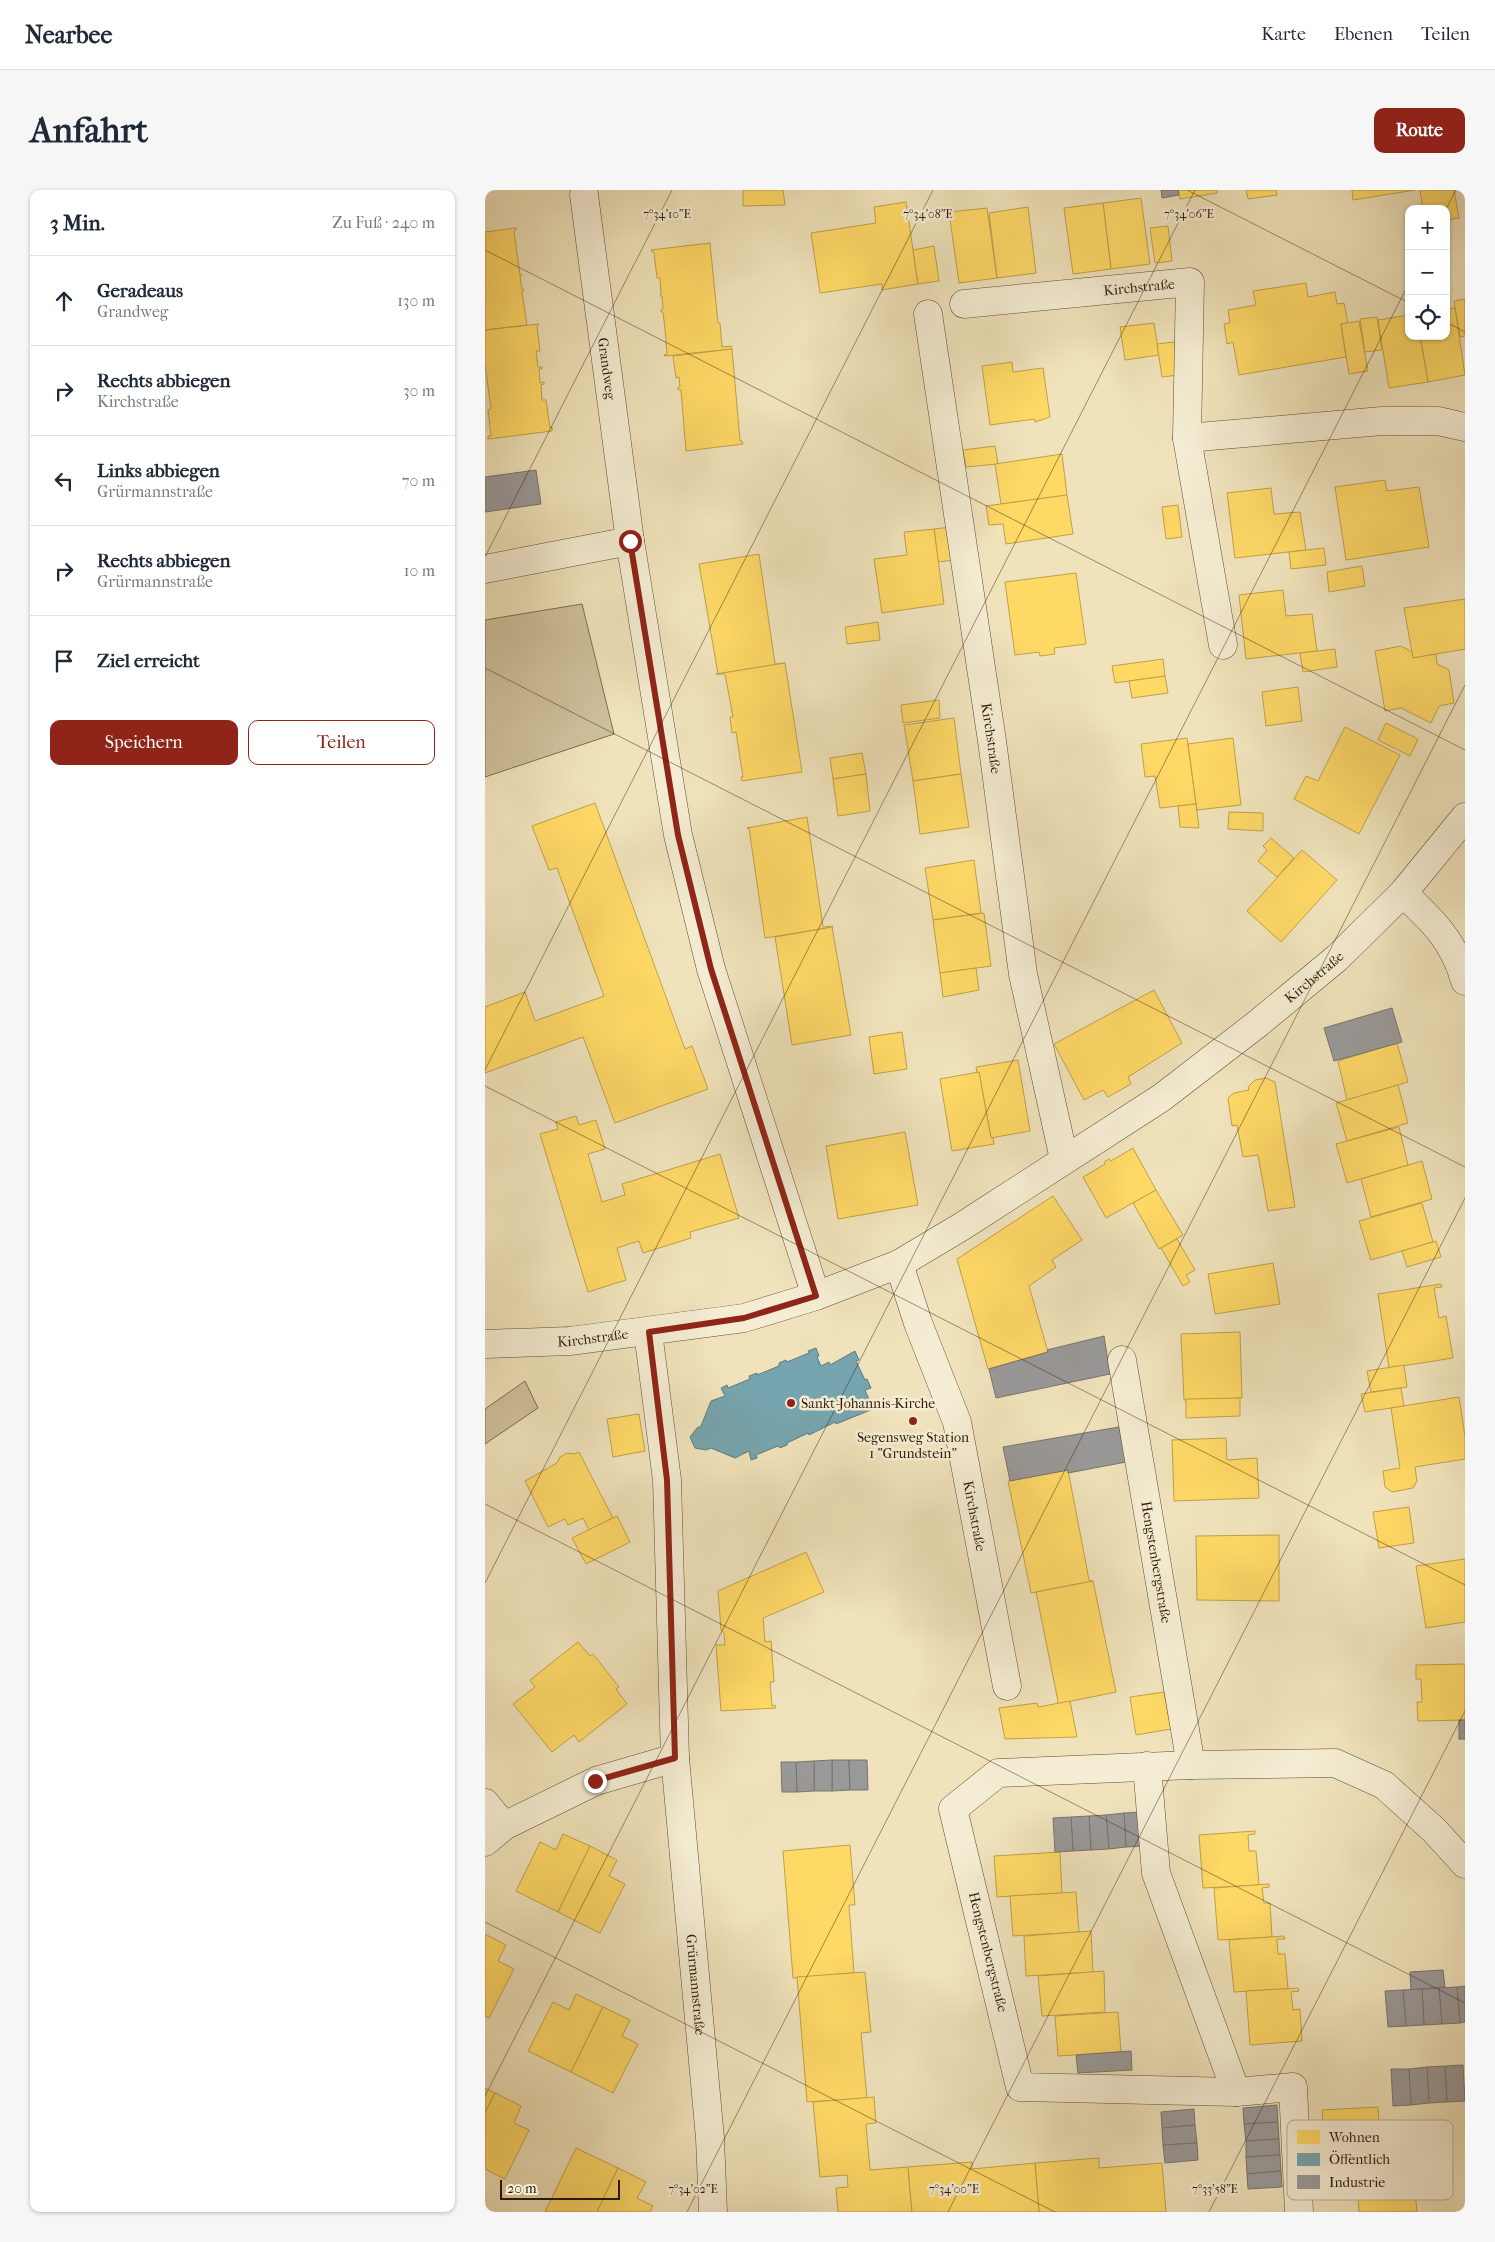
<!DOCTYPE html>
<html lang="de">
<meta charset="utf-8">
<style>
body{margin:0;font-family:"IM FELL French Canon",serif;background:#f6f6f7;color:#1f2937}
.controls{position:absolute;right:15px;top:15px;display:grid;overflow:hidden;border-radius:10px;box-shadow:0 1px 4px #0004}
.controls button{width:45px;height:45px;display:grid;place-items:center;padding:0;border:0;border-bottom:1px solid #e0e1e3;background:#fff;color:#1f2937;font:25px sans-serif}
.scale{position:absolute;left:15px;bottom:12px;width:120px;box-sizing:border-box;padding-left:5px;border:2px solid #2e1a08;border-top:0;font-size:14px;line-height:18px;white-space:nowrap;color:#2e1a08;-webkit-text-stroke:4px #f5edd3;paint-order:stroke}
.stop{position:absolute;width:15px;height:15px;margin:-11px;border:4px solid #8f2418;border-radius:50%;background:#fff}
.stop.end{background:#8f2418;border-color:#fff;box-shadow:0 1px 5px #0008}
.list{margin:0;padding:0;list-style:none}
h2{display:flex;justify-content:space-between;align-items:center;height:65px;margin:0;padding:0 20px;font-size:21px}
h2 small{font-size:16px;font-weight:400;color:#747a83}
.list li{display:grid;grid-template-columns:32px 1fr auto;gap:15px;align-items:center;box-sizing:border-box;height:90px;padding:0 20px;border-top:1px solid #e0e1e3}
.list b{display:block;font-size:19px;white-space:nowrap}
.list p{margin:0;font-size:16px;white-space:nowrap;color:#747a83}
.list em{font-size:16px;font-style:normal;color:#747a83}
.actions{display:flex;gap:10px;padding:15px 20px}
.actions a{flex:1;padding:11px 0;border:1px solid #8f2418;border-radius:10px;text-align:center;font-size:18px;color:#8f2418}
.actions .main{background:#8f2418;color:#fff}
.icon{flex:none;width:28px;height:28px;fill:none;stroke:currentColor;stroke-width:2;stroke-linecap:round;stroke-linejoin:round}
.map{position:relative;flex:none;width:980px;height:2022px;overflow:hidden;border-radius:10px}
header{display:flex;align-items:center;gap:30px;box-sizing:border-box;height:70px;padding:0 25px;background:#fff;border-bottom:1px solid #e0e1e3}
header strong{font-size:24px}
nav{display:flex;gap:28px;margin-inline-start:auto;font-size:18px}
.intro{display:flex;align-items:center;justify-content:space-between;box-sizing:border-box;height:120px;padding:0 30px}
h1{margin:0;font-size:35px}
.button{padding:12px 22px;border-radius:10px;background:#8f2418;color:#fff;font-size:18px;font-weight:700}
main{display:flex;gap:30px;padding:0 30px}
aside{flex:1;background:#fff;border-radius:10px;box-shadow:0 1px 4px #0004}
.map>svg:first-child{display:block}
.green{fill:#cfc19d;stroke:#7e6e52}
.homes{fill:#ffd966;stroke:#c0a04a}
.public{fill:#76a5af;stroke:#607b7d}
.industry{fill:#999;stroke:#79736e}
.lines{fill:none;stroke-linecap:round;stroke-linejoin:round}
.street-casing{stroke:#5e4c35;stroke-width:29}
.street{stroke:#f5edd3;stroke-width:28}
.route{stroke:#8f2418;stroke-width:6}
.ticks{fill:none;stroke:#2e1a08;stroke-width:1;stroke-opacity:0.45}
.poi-dot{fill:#8f2418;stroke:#f5edd3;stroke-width:2}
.labels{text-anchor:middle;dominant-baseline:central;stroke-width:5;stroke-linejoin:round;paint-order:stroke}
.street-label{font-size:14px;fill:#2e1a08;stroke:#f5edd3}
.poi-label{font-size:14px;fill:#2e1a08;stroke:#f5edd3;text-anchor:start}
.key{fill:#f5edd3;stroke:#b9ae96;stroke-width:1}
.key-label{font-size:14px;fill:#2e1a08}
.ticks-label{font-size:12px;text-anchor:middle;fill:#2e1a08;stroke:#f5edd3;stroke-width:5;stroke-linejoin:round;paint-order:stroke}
</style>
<header>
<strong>Nearbee</strong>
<nav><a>Karte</a><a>Ebenen</a><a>Teilen</a></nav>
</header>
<div class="intro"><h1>Anfahrt</h1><a class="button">Route</a></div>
<main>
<aside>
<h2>3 Min.<small>Zu Fuß · 240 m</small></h2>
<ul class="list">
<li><svg class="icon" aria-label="ahead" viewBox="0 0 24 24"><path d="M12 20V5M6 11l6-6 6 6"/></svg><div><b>Geradeaus</b><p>Grandweg</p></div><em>130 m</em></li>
<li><svg class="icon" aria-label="right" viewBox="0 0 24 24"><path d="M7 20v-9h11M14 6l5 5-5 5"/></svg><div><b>Rechts abbiegen</b><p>Kirchstraße</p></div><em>30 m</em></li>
<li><svg class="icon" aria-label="left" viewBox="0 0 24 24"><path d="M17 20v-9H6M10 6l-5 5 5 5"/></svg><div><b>Links abbiegen</b><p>Grürmannstraße</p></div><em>70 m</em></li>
<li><svg class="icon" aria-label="right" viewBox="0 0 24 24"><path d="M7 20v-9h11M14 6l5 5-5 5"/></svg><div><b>Rechts abbiegen</b><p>Grürmannstraße</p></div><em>10 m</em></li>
<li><svg class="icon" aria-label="arrive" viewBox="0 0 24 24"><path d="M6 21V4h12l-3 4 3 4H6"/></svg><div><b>Ziel erreicht</b></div></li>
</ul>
<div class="actions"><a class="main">Speichern</a><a>Teilen</a></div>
</aside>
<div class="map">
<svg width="980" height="2022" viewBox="0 0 980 2022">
<rect width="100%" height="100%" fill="#f0e3bb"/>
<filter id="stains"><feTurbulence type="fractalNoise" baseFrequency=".004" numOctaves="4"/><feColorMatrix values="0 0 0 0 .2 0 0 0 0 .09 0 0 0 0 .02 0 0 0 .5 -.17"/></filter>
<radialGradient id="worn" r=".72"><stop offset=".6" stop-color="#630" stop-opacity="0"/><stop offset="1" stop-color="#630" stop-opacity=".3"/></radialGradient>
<g class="green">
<polygon points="97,414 129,544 0,587 0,430"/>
<polygon points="40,1191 53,1218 0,1254 0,1219"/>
</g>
<g class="homes">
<polygon points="258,0 298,0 300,15 258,16"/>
<polygon points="693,0 732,0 732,3 695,9"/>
<polygon points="761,0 791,0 792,5 763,9"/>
<polygon points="867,0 930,0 868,10"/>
<polygon points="935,0 969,0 974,28 961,30 961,19 938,19"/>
<polygon points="656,8 665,74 626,79 618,13"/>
<polygon points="421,12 433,94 397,100 397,94 335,103 326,43 391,33 389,17"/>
<polygon points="618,13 626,79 588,84 579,18"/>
<polygon points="543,17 551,83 512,88 504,23"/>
<polygon points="502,18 512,88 474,93 464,22"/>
<polygon points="683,36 687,71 670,73 665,38"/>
<polygon points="31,38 31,40 29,41 35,85 37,84 35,87 37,99 39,100 37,102 42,135 0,140 0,42"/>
<polygon points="225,53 233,133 235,133 237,157 246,156 247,159 180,166 179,165 182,164 180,139 178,122 176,122 176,119 178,119 177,106 175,106 176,104 175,88 172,88 169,62 167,62 166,60"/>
<polygon points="449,56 454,91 433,94 428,60"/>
<polygon points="821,93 823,107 850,102 852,114 859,113 863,133 856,134 861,167 754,185 748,152 742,154 739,134 745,133 743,120 771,115 768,101"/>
<polygon points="980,109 980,146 975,147 969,111"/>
<polygon points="970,118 980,185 943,192 935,146 961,146 961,119"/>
<polygon points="924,125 924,146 935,146 943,192 904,198 893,130"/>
<polygon points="892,127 897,160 880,162 875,129"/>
<polygon points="874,131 883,181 864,184 856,134"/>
<polygon points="669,133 674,165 640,170 635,137"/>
<polygon points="54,134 52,136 55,161 51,161 53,177 57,177 57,179 54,179 55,193 59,192 59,194 56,195 57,210 61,210 65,238 67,237 67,241 3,249 3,246 6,246 3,220 6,219 0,174 0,140"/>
<polygon points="689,152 694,185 677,187 672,154"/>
<polygon points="247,159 255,251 257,251 258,254 201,261 196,200 193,200 193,197 195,197 194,187 191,188 188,166"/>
<polygon points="527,172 528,182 558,178 565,227 550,232 550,229 505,235 497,176"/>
<polygon points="510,256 513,274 481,277 478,260"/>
<polygon points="577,264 582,305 516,314 510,274"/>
<polygon points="900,290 902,301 934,297 944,357 861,370 850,297"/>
<polygon points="786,298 789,324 815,322 821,360 750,368 742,303"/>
<polygon points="582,305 588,344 521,354 518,334 504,335 501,316"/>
<polygon points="693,315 697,347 681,349 677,317"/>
<polygon points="466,337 470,370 453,372 449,339"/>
<polygon points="449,339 459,414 397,423 389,369 422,365 419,342"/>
<polygon points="839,358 841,375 806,379 804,362"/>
<polygon points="274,364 290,474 300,473 233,484 214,374"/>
<polygon points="877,376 880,396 844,402 842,382"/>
<polygon points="591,383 601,454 569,458 570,464 555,466 554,462 530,465 520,392"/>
<polygon points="798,400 801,426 827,424 832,461 761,469 754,405"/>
<polygon points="980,409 980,459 928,468 919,418"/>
<polygon points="393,432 395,450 362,454 360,437"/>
<polygon points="916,456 927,462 928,468 951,464 952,474 964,480 969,513 954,516 946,533 916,518 900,521 890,461"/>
<polygon points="850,459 852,477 818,482 815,463"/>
<polygon points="678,469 680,486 630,493 627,476"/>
<polygon points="300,473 317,582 257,591 256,587 258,587 251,542 247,543 245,527 248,527 240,484 231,484"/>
<polygon points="680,486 683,503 647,508 644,491"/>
<polygon points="813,497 817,531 781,536 777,502"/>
<polygon points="454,510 455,528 418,533 416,515"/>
<polygon points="469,528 476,584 428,591 419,535"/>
<polygon points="901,533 933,549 925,566 893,550"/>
<polygon points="860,537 915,565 874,644 809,609 821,586 833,591"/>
<polygon points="702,548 711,614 675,618 670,586 660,587 656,554"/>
<polygon points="748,548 756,615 712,620 703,554"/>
<polygon points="377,563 381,584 348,589 345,568"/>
<polygon points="381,584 385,621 353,626 348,589"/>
<polygon points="476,584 484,637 435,644 428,591"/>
<polygon points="110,613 200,859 207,856 223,899 130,933 98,847 0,883 0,817 40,802 50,831 119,806 72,678 64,680 47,636"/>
<polygon points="711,614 714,638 695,637 693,616"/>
<polygon points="744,622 778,623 778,641 743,639"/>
<polygon points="322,627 338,737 348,736 348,737 280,748 264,638 262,638"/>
<polygon points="786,648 809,668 792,687 773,671 782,660 778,656"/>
<polygon points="817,660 852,690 796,752 762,721"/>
<polygon points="489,670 496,723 448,730 440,678"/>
<polygon points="499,723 506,776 455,783 448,730"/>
<polygon points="347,737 366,845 307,855 290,747"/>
<polygon points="491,778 494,800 458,807 455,783"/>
<polygon points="669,800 697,853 643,887 646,894 623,907 618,900 599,910 569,854"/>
<polygon points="417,842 422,879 389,884 384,847"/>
<polygon points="912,853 923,892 862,910 853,871"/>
<polygon points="533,870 545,941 506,948 494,882 492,883 491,877"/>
<polygon points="494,882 506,948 508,948 509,954 467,961 455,889"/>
<polygon points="781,888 790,892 810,1017 783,1021 773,965 758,967 752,935 747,936 743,908 749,903 764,900 763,897 770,890"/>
<polygon points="913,895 923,933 862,951 851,913"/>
<polygon points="91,926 94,935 111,930 120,959 103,964 117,1012 140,1005 137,994 235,964 254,1028 205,1042 206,1048 158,1063 154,1051 132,1058 141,1090 103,1102 55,944 73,939 71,932"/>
<polygon points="914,937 923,975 862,993 851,954"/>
<polygon points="420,942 433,1015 353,1029 341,956"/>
<polygon points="648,958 671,1000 621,1028 598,987 620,974 619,972 624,969 626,971"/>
<polygon points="937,971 947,1009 886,1027 876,989"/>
<polygon points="671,1000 698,1045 674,1059 648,1013"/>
<polygon points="568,1006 597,1050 567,1070 571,1077 544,1096 563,1162 503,1179 472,1069"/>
<polygon points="937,1013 948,1052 886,1070 874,1031"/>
<polygon points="692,1049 710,1080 701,1085 705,1092 698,1096 676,1058"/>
<polygon points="951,1051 956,1067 922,1077 917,1061"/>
<polygon points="788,1073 795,1114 730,1124 723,1084"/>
<polygon points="956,1094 957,1097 949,1098 954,1128 961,1126 968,1168 904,1178 893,1104"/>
<polygon points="755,1142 757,1208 699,1210 696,1144"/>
<polygon points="919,1175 922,1197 886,1202 882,1181"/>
<polygon points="916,1198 919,1216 880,1222 876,1204"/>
<polygon points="974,1207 980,1246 980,1269 930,1277 932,1291 928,1298 907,1302 900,1297 898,1281 915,1278 906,1218"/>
<polygon points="755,1208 755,1226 701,1228 701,1209"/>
<polygon points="154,1224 160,1261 128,1267 122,1229"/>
<polygon points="741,1248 742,1270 772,1268 774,1308 689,1311 687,1250"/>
<polygon points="94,1262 128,1328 104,1340 98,1328 83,1335 80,1329 63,1337 40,1291 72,1273 75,1267 82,1263 89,1264"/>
<polygon points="583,1280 604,1390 608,1391 546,1403 523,1291"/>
<polygon points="924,1317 929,1353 894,1358 888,1322"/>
<polygon points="132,1326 145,1352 101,1374 87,1348"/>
<polygon points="794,1345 794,1411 712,1410 711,1346"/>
<polygon points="321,1362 339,1402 278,1428 280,1452 286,1451 289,1492 285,1492 287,1516 290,1515 291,1518 236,1521 231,1455 240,1455 239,1443 236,1440 233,1401"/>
<polygon points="980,1369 980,1432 941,1438 931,1376"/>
<polygon points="608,1391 631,1502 572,1514 573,1511 551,1402"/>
<polygon points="93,1452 105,1466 108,1464 134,1497 131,1499 142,1514 94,1552 89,1545 67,1562 28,1514 50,1497 45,1490"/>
<polygon points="980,1474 980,1530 933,1531 932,1512 937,1512 936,1489 931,1489 931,1475"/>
<polygon points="679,1502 686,1539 651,1545 645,1507"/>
<polygon points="585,1511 592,1547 520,1549 514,1518 552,1513 553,1517"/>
<polygon points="770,1641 770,1644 763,1645 764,1661 771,1661 774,1695 718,1698 714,1645"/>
<polygon points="78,1644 105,1656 73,1722 31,1701 55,1652 71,1660"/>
<polygon points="365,1655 370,1715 364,1715 369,1783 308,1788 298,1661"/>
<polygon points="105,1656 132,1670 124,1686 140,1694 115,1743 73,1722"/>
<polygon points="575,1662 577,1703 512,1707 509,1666"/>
<polygon points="784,1694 784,1697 777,1698 779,1713 785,1713 787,1747 733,1750 729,1698"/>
<polygon points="591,1702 594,1742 528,1746 525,1706"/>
<polygon points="606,1741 608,1782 541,1786 539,1746"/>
<polygon points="0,1744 21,1755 13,1771 29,1779 4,1828 0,1826"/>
<polygon points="799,1746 800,1749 792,1749 793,1764 800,1764 803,1799 749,1802 744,1750"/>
<polygon points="619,1781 620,1822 557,1826 553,1786"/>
<polygon points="380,1782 386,1842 376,1843 382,1908 322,1912 312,1787"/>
<polygon points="813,1798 814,1801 806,1802 808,1820 815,1819 817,1851 765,1855 761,1801"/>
<polygon points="91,1804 118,1817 86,1882 43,1861 68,1812 84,1820"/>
<polygon points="118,1817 145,1830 137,1846 153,1854 128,1903 86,1882"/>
<polygon points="633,1822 636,1862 573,1866 570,1826"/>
<polygon points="0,1898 10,1903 0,1923"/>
<polygon points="10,1903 36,1916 29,1933 44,1940 20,1989 0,1979 0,1923"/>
<polygon points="389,1907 391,1933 381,1934 385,1980 423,1977 427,2022 353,2022 351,1998 363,1997 362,1985 335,1987 328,1912"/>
<polygon points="893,1917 896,1960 840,1964 837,1920"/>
<polygon points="91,1958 133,1978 112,2022 60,2022"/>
<polygon points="614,1968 614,1978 677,1973 681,2022 554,2022 550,1973"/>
<polygon points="487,1972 487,1979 550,1973 554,2022 427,2022 423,1977"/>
<polygon points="133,1978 161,1992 152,2008 168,2016 165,2022 112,2022"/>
<polygon points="930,2002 932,2022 874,2022 873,2007"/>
</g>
<polygon class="public" points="331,1158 334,1166 332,1167 336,1176 344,1172 345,1175 370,1161 374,1170 371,1171 380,1190 382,1189 386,1198 380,1200 388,1219 351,1234 350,1232 324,1245 323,1243 302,1253 302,1255 295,1258 293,1256 271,1265 272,1268 266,1270 264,1261 250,1268 226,1258 221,1260 210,1258 205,1247 212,1238 216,1236 226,1211 240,1206 236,1198 242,1195 243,1198 265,1189 264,1186 272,1183 272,1185 294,1176 294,1173 301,1170 302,1172 324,1163 323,1161"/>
<g class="industry">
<polygon points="676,0 693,0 694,5 677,8"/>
<polygon points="51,280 56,314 0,322 0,287"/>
<polygon points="907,818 917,852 849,871 839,838"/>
<polygon points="619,1146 625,1184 511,1208 504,1179 563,1162 562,1160"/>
<polygon points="634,1237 641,1272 583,1283 583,1280 525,1291 518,1257"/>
<rect x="974" y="1530" width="6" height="19"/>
<polygon points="347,1570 364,1570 365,1600 347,1601"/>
<polygon points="347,1570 347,1601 329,1601 329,1571"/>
<polygon points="364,1570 382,1570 383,1600 365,1600"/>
<polygon points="329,1571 329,1601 312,1602 311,1572"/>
<polygon points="296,1572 311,1572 312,1602 297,1602"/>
<polygon points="657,1622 660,1656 641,1657 639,1623"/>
<polygon points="639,1623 641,1657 624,1659 621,1625"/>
<polygon points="621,1625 624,1659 606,1660 604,1626"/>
<polygon points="604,1626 606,1660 588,1661 586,1627"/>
<polygon points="586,1627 588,1661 570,1662 568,1628"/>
<polygon points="958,1780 960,1797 926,1800 925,1782"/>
<polygon points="980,1796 980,1832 975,1833 972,1797"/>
<polygon points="972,1797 975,1833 957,1834 954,1798"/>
<polygon points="954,1798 957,1834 939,1835 937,1799"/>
<polygon points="937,1799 939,1835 921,1836 918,1800"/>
<polygon points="918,1800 921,1836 903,1837 900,1801"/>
<polygon points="646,1861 647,1880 593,1883 591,1865"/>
<polygon points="978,1875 980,1911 962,1912 960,1876"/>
<polygon points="960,1876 962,1912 944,1913 942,1877"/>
<polygon points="942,1877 944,1913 926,1915 924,1879"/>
<polygon points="906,1879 924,1879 926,1915 908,1916"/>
<polygon points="792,1915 793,1932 759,1934 758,1918"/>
<polygon points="709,1919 710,1935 677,1938 676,1922"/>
<polygon points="793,1932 794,1949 761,1951 759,1934"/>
<polygon points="710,1935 712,1953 678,1955 677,1938"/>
<polygon points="794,1949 795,1965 761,1967 761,1951"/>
<polygon points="712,1953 713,1970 680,1973 678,1955"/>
<polygon points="795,1965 796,1981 762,1984 761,1967"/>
<polygon points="796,1981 797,1997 763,1999 762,1984"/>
</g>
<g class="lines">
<g class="street-casing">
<g id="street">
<path id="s1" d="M99 5 145 351 193 645 226 779 331 1106"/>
<path id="s2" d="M479 114 705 92 702 248 897 231H953L980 237"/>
<path id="s3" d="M443 124 507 551 538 784 579 969"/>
<polyline points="702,248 738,455"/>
<polyline points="0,379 145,351"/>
<path d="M918 703C948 731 969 751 980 791"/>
<path id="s4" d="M414 1074 433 1133 472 1232 522 1496"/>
<path id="s5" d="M163 1142 182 1290 190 1568 225 1948 228 2022"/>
<path id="s6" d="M0 1154 85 1151 259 1128 331 1106 414 1074 476 1037 676 908 771 835 852 768 918 703 980 627"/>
<path id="s7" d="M637 1170 706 1575"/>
<polyline points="662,1576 671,1683 751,1902"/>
<polyline points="0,1613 19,1636"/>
<polyline points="0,1652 19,1636 111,1591 190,1568"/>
<polyline points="814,2022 808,1897 751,1902 535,1897 468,1619 513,1583 706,1575 850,1573 899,1595 949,1640 980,1674"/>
</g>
</g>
<use href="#street" class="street"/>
</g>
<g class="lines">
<polyline class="route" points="110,1591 190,1568 182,1290 164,1142 259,1128 331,1106 226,779 193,645 145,351"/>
</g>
<path class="ticks" d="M702 0 924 113M961 19 971 0M0 60 980 560M961 132 980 142M0 367 187 0M0 478 980 977M0 880 448 0M0 896 980 1395M0 1314 980 1813M0 1393 710 0M0 1732 570 2022M0 1906 924 93M202 2022 980 495M463 2022 980 1008M724 2022 980 1521"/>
<g class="poi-dot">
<circle cx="306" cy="1213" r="5"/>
<circle cx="428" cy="1231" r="5"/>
</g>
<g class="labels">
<g class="street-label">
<text stroke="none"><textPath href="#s2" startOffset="176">Kirchstraße</textPath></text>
<text stroke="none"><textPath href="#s1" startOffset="175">Grandweg</textPath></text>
<text stroke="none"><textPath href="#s3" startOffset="429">Kirchstraße</textPath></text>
<text stroke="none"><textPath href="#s6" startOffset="930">Kirchstraße</textPath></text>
<text stroke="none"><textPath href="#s6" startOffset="108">Kirchstraße</textPath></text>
<text stroke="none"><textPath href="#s4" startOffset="264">Kirchstraße</textPath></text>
<text stroke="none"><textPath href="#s7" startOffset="205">Hengstenbergstraße</textPath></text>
<text transform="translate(503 1762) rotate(76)">Hengstenbergstraße</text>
<text stroke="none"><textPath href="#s5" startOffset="655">Grürmannstraße</textPath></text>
</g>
<g class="poi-label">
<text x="316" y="1213">Sankt-Johannis-Kirche</text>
<text x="428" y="1247" text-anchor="middle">Segensweg Station<tspan x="428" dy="16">1 "Grundstein"</tspan></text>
</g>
</g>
<rect x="802" y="1930" width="166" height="80" rx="8" class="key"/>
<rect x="812" y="1940" width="23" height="14" fill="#ffd966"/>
<rect x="812" y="1963" width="23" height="13" fill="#76a5af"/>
<rect x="812" y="1985" width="23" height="14" fill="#999"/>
<g class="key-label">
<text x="844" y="1952">Wohnen</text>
<text x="844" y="1974">Öffentlich</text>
<text x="844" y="1997">Industrie</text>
</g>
<g class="ticks-label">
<text x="182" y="28">7°34'10"E</text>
<text x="443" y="28">7°34'08"E</text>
<text x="704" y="28">7°34'06"E</text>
<text x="208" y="2003">7°34'02"E</text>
<text x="469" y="2003">7°34'00"E</text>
<text x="730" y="2003">7°33'58"E</text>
</g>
<rect width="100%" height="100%" filter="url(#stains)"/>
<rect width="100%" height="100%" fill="url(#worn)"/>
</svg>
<div class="controls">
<button>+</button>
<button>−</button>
<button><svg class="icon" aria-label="locate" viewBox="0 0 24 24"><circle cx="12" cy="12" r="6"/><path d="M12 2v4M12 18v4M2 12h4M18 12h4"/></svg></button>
</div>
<div class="scale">20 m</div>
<div class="stop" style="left:145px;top:351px"></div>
<div class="stop end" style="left:110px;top:1591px"></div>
</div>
</main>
